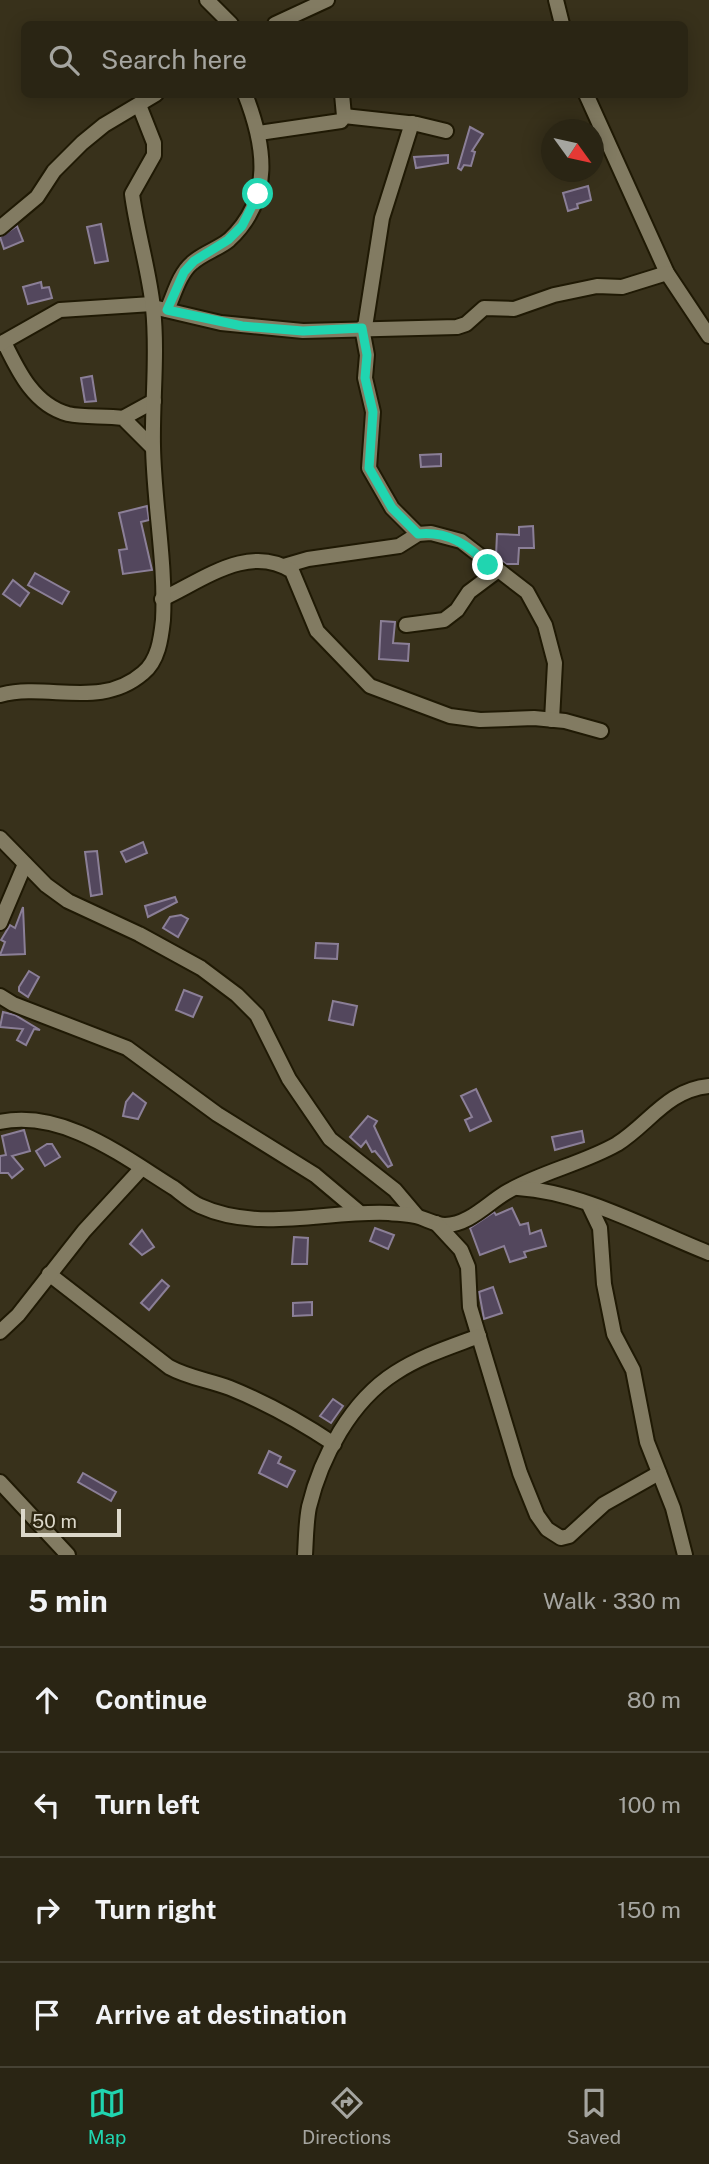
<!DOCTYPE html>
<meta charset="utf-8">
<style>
body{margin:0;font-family:"Public Sans",sans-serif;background:#363122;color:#f1f3f6}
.compass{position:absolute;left:541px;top:119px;width:63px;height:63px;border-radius:50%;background:#2a2514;box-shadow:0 4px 18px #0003;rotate:123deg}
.scale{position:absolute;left:21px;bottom:18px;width:100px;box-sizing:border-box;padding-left:7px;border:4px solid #dcd8ca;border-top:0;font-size:19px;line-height:24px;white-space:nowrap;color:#dcd8ca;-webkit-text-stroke:5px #2e2711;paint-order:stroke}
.stop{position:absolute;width:21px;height:21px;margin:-16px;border:5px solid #20d5b0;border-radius:50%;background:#fff}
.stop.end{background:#20d5b0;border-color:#fff;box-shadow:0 2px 7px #0008}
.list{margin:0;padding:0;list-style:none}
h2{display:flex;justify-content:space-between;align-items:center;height:91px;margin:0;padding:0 28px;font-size:30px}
h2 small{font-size:23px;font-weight:400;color:#a5a5a0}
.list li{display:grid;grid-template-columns:46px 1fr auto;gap:21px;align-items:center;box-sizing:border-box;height:105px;padding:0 28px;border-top:2px solid #464234}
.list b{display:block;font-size:26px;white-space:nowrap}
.list em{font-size:23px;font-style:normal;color:#a5a5a0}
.icon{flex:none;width:38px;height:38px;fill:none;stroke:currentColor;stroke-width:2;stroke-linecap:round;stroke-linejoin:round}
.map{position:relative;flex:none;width:709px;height:1555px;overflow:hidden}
.search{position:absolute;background:#2a2514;box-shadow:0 4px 18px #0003;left:21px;right:21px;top:21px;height:77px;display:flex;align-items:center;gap:18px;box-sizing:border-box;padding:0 24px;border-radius:10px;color:#a5a5a0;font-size:26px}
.sheet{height:511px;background:#2a2514}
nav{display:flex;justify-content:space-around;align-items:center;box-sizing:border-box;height:98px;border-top:2px solid #464234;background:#2a2514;font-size:19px;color:#a5a5a0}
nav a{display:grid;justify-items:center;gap:4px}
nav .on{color:#20d5b0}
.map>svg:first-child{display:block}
.building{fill:#53475d;stroke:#8b7f97;stroke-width:2}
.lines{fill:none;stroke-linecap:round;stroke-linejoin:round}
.minor-casing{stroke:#1f1904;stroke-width:18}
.minor{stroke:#827b62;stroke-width:14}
.route{stroke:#20d5b0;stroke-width:9}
</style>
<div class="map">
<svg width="709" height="1555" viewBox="0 0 709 1555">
<rect width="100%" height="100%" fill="#38311b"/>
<g class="building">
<polygon points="470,127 483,134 472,151 475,152 471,166 464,165 461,170 458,168"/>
<polygon points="448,155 448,163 416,168 414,157"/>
<polygon points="588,186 591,200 577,204 578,208 568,211 563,193"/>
<polygon points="101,224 108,261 95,263 87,227"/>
<polygon points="17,226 23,241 4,249 0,237"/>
<polygon points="41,282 42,288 49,287 52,298 28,304 23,287"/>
<polygon points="92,376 96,401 85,402 81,378"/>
<polygon points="441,454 441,466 421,467 420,455"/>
<polygon points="147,506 149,520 141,522 152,570 123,574 119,550 127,549 119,513"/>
<polygon points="533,526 534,548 519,548 518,564 506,564 496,556 497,534 519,535 519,527"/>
<polygon points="35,573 69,592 62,604 28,585"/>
<polygon points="13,580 29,593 20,606 3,594"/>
<polygon points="381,621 395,622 393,643 409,644 408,661 379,659"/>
<polygon points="143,842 147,853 126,862 121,852"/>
<polygon points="97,851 102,894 91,896 85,852"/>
<polygon points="175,897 177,902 148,917 145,906"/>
<polygon points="23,907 25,954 0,955 5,942 1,940 10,925 15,928"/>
<polygon points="181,915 188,919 178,937 163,928 170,917"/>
<polygon points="316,943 338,944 337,959 315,958"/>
<polygon points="29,971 39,977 28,997 19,991 19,987"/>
<polygon points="184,990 202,997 193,1017 176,1010"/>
<polygon points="333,1001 357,1006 353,1025 329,1020"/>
<polygon points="3,1012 15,1015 40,1030 34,1029 26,1045 17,1040 23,1029 0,1027"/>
<polygon points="476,1089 491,1121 470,1131 465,1120 472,1117 461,1096"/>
<polygon points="133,1093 146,1103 138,1119 123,1116 126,1102"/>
<polygon points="368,1116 377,1121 374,1126 392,1165 388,1167 375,1151 372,1152 366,1141 361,1147 350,1137"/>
<polygon points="24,1130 30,1151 12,1156 23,1169 12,1178 8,1173 0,1173 0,1156 6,1155 2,1136"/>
<polygon points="582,1131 584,1142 555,1150 552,1137"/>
<polygon points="47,1144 52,1144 60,1157 45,1166 36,1151"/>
<polygon points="512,1208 520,1225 528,1223 530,1234 541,1230 546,1246 524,1252 526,1257 510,1262 504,1246 480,1255 470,1228 494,1212 496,1215"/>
<polygon points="375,1228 394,1235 388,1249 370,1241"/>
<polygon points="142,1230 154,1247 142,1255 130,1244"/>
<polygon points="294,1237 308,1238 307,1264 292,1264"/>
<polygon points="162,1280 169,1286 149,1310 141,1303"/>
<polygon points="493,1287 502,1313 484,1319 479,1292"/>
<polygon points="312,1302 312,1315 293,1316 293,1303"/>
<polygon points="333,1399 343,1406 331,1423 320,1416"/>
<polygon points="269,1451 281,1457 278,1463 295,1471 287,1487 259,1473"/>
<polygon points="83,1473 116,1492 111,1501 78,1482"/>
</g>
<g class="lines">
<g class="minor-casing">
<g id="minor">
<polyline points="207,0 231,24"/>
<polyline points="556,0 562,24"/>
<polyline points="275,24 327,0"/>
<polyline points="586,94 667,273 709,336"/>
<polyline points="344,116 417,124 446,131"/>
<polyline points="259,133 341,121 344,116 342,94"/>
<polyline points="0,228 37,197 54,171 82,143 104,125 156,94"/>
<polyline points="153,307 221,323 303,331 457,327 466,324 484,308 514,309 554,295 597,286 622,287 667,273"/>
<path d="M167 310C174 295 179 274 192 263 203 253 218 249 229 240 274 198 265 145 245 94"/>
<polyline points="365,327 382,218 412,123"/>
<polyline points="362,328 367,355 365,378 373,412 369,468 392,508 418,534"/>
<path d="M4 342C18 371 34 405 68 414 86 418 105 415 123 418L153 448"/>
<polyline points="0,344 60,310 152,304"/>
<polyline points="123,418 154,401"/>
<polyline points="284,566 308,559 399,546 418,534 431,533 461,541 527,592 545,625 555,663 552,720"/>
<path d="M162 599C203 580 249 543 292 571L317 631 370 686 450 716 480 720 534 718 565 721 601 731"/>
<polyline points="406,625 444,620 457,610 469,592 497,571"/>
<path d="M0 695C48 682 100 710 143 673 158 661 161 639 163 620 166 563 154 504 153 446 152 400 158 354 153 308 149 270 137 232 132 194L154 155V143L139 105"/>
<polyline points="0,838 46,885 68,901 139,934 201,968 237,995 257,1015 289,1079 330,1139 395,1190 417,1216"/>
<polyline points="0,923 25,864"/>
<polyline points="0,996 13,1004 127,1048 217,1114 315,1175 359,1212"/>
<path d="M0 1122C63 1109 124 1157 174 1188 182 1194 191 1202 200 1206 259 1233 327 1210 389 1213 397 1214 407 1214 415 1216 425 1218 435 1225 445 1225 468 1225 487 1204 505 1193 540 1172 582 1164 617 1144 649 1124 667 1090 709 1086"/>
<path d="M518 1188C583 1192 648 1229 709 1253"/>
<polyline points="589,1205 600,1228 604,1284 614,1334 633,1370 647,1442 673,1508 685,1555"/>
<polyline points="436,1223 461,1250 468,1267 470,1307 520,1473 537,1515 547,1529 561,1538 569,1536 604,1504 659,1473"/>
<path d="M49 1274 169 1367C189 1378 209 1380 230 1388 267 1403 301 1422 334 1444"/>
<polyline points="0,1332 18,1315 84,1231 141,1169"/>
<polyline points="0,1482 68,1555"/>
<path d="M305 1555C306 1539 306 1522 309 1507 321 1457 351 1401 395 1373 421 1356 450 1347 479 1336"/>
</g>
</g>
<use href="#minor" class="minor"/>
</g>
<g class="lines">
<path class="route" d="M258 194 242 226 228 240 194 261 184 272 167 310 242 326 303 331 362 328 367 355 365 378 373 412 369 468 392 508 418 534C447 531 468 544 488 565"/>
</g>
</svg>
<svg class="compass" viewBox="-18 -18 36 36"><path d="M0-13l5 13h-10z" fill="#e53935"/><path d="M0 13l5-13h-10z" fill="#a5a5a0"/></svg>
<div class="scale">50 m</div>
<div class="stop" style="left:258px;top:194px"></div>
<div class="stop end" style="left:488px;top:565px"></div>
<div class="search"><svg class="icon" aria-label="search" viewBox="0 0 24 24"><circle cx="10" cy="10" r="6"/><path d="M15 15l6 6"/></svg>Search here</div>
</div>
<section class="sheet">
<h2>5 min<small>Walk · 330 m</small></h2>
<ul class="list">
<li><svg class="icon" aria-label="ahead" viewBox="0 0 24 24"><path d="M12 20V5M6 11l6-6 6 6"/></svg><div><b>Continue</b></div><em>80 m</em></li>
<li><svg class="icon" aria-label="left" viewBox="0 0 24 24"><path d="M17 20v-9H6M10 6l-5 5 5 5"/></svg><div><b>Turn left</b></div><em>100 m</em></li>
<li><svg class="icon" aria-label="right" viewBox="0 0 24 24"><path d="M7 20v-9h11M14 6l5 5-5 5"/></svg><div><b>Turn right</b></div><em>150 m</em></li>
<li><svg class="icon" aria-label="arrive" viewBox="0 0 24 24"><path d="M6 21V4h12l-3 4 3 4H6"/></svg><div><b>Arrive at destination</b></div></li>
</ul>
</section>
<nav>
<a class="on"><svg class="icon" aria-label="map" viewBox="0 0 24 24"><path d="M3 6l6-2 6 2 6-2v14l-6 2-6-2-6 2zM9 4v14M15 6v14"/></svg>Map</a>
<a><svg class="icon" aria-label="directions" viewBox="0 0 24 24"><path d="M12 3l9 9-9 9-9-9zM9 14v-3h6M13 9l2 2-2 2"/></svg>Directions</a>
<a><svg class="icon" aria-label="saved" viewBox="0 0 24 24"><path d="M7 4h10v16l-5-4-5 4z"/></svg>Saved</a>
</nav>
